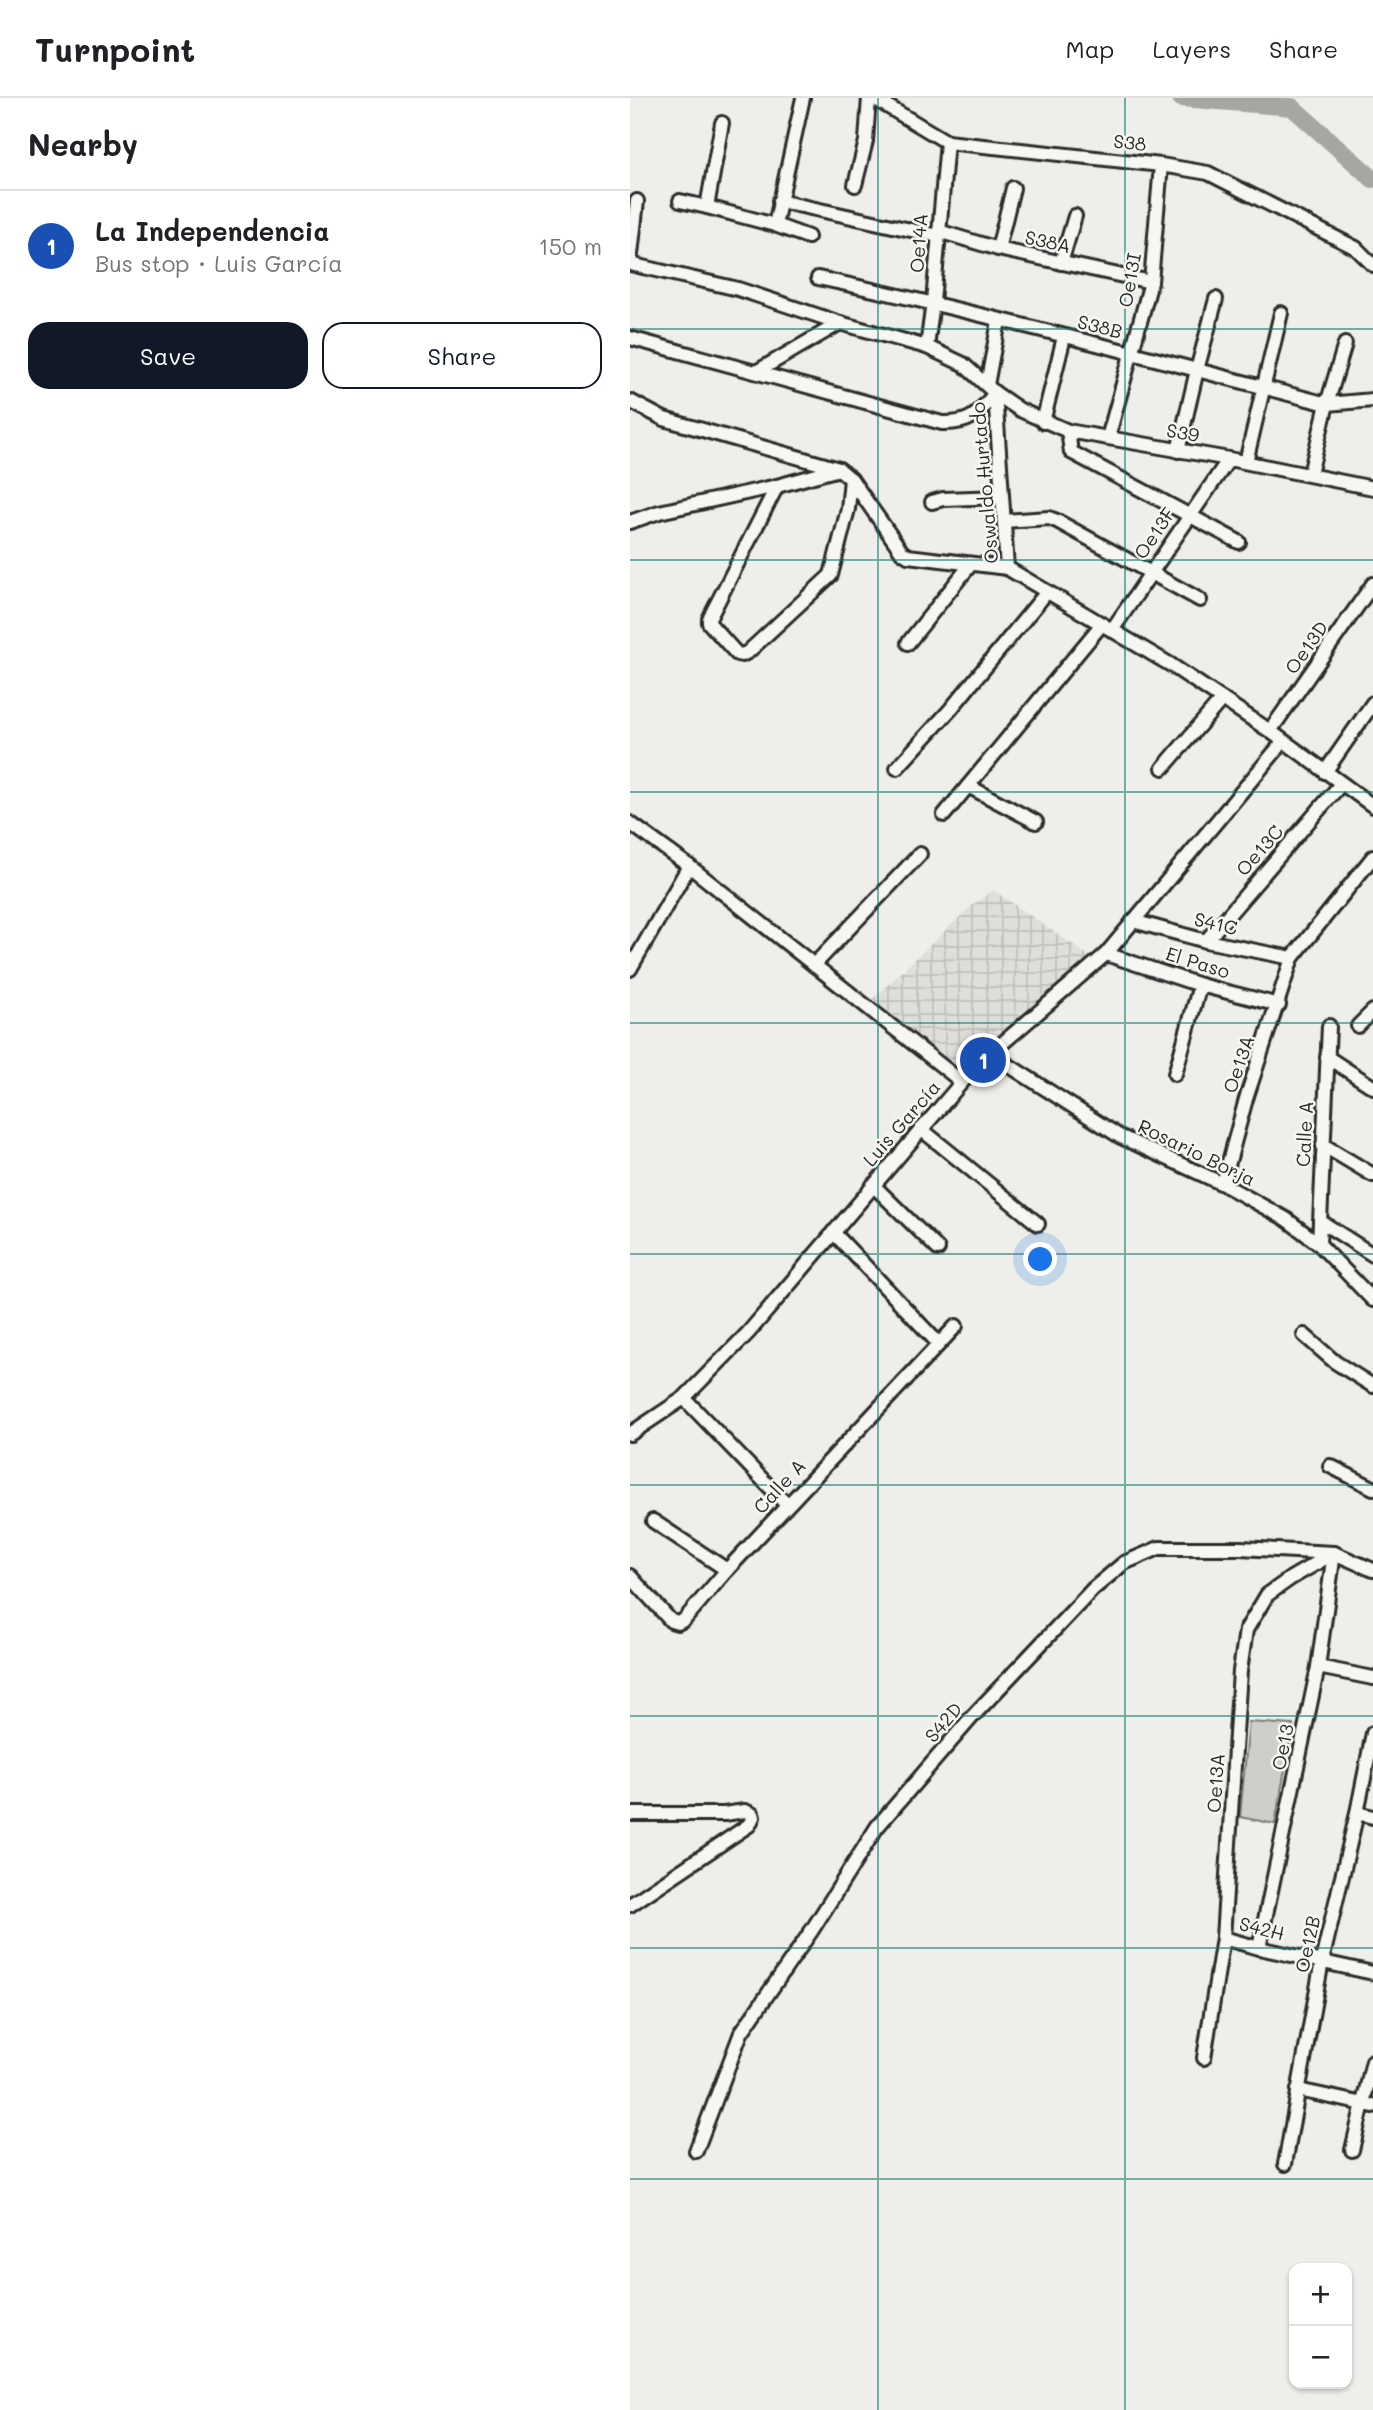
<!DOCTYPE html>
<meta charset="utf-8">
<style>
body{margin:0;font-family:Mali,sans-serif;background:#f2f2f2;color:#202124}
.controls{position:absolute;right:21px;bottom:21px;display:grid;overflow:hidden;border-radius:14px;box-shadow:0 2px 5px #0004}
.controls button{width:63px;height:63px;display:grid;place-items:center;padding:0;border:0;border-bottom:2px solid #e0e0e0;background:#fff;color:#202124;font:35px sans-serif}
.you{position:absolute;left:411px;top:1162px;width:24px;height:24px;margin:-18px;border:5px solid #fff;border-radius:50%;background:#1a73e8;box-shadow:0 0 0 10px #1a73e833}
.badge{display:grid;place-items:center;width:46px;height:46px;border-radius:50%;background:#111827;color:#fff;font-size:23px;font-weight:700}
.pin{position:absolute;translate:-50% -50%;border:4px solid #fff;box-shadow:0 2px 7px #0006}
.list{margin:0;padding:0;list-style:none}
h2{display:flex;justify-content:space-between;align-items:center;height:91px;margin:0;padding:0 28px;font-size:30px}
h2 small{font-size:23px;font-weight:400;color:#757577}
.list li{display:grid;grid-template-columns:46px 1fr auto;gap:21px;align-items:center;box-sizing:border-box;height:112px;padding:0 28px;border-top:2px solid #e0e0e0}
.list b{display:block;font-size:26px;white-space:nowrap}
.list p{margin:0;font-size:23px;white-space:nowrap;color:#757577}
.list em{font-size:23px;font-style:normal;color:#757577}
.actions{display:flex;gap:14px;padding:21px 28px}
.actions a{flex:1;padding:16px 0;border:2px solid #111827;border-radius:21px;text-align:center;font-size:24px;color:#111827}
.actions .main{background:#111827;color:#fff}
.map{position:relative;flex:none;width:743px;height:2312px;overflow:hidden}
header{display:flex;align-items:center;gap:42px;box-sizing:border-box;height:98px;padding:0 35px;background:#fff;border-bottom:2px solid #e0e0e0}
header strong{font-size:33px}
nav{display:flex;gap:38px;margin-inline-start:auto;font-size:24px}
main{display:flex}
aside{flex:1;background:#fff}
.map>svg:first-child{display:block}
.industrial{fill:url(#industrial-grid)}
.green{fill:#cececa;stroke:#7c7c7a;stroke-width:2}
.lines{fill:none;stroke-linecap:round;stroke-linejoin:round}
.river{stroke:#a6a6a3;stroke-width:18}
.street-casing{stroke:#2b2b2b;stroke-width:18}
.street{stroke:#f6f6f2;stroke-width:12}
.grid{fill:none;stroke:#0f766e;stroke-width:2;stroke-opacity:0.55}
.labels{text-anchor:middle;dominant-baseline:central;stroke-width:5;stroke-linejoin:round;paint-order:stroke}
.street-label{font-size:19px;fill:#2b2b2b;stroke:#f6f6f2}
</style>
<header>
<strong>Turnpoint</strong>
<nav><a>Map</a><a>Layers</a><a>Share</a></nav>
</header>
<main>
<aside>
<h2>Nearby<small></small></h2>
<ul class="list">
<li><span class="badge" style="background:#1a4fb4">1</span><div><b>La Independencia</b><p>Bus stop · Luis García</p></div><em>150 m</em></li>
</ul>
<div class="actions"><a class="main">Save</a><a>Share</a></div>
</aside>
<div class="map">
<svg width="743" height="2312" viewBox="0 0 743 2312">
<defs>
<pattern id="industrial-grid" width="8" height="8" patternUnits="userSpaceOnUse" patternTransform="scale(1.75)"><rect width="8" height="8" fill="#dededb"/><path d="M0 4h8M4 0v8" fill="none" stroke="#bfbfbc"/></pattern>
</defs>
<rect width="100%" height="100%" fill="#eeeeea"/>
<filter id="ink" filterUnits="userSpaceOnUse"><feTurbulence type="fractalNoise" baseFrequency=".0143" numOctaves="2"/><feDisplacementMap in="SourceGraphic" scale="14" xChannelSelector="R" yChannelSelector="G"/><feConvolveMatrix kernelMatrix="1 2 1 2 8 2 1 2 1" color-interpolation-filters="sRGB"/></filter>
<g filter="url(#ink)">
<polygon class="industrial" points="363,792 465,862 333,975 243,901 341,808"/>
<polygon class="green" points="619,1624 663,1627 645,1726 610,1719"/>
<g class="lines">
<polyline class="river" points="551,0 662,9 743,81"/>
<g class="street-casing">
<g id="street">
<polyline points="239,0 252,5 317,44 531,67 578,75 726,150 743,167"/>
<polyline points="92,25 77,109 145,127 173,0"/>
<polyline points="225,87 236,43 239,0"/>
<polyline points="50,103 77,109"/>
<polyline points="149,103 308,138 315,135 368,151 521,184"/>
<polyline points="145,127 178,139"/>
<polyline points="368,151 383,90"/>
<polyline points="0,165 7,103"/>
<polyline points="431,165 445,118"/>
<polyline points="0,166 108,191 210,225 297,249 333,266 365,295 377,470 541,567 640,633 743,708"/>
<path d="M188 180C359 216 528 262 697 306L743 302"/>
<path d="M0 240 312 325C341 326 348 316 365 295L390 312 438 333 599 361 743 390"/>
<polyline points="297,249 303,204 317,44"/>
<polyline points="126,274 210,225"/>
<polyline points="357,287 369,223"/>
<polyline points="0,303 34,321 209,371 221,381 272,454 278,458 377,470"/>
<polyline points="413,324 434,239"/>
<polyline points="438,333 441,354 609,444"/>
<polyline points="478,340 521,184 531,67"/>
<polyline points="548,353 567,272 586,201"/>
<polyline points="616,364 651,215"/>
<polyline points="209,371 147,388 79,521 79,525 107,556 112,557 118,554 201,477 218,411 221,381"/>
<polyline points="680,376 697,306 715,246"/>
<polyline points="302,404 313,401 372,399"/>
<polyline points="374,423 419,420 427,423 570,502"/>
<polyline points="0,424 29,414 147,388"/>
<polyline points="482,532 599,361"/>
<polyline points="278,545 341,466"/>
<polyline points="640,633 743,486"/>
<polyline points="267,670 320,612 417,494"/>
<polyline points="533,670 592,601"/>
<polyline points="695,674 743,605"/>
<polyline points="338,688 406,724"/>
<polyline points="314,717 472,526"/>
<polyline points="0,725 59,768 332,984"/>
<polyline points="503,823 576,843 662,860"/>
<polyline points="576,843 711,686"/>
<polyline points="476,856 570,887 649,907"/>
<polyline points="184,867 290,756"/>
<polyline points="0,871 59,768"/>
<polyline points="728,928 743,913"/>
<polyline points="361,956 489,1038 593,1086 656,1121 689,1146 743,1202"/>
<polyline points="697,959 743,989"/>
<polyline points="545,976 570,887"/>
<polyline points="291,1031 408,1126"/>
<polyline points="693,1047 743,1077"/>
<polyline points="593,1086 616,1001 662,860 743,759"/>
<polyline points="243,1087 308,1151"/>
<polyline points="690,1123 743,1157"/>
<polyline points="203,1134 308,1245"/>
<polyline points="689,1146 699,928"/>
<polyline points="674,1237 705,1264 743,1288"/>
<polyline points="54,1300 157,1407"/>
<polyline points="0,1336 54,1300 118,1235 332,984 353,962 476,856 653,644"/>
<polyline points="700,1368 743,1390"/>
<polyline points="23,1423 97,1472"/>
<polyline points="0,1478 41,1523 48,1525 54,1522 97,1472 326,1228"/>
<polyline points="688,1569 743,1580"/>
<polyline points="727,1715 743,1719"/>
<polyline points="0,1716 94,1716 115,1713 122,1716 123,1719 119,1727 0,1807"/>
<polyline points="593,1840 629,1850 743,1875"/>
<polyline points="629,1850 688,1569 704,1455"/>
<polyline points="574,1960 593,1840 610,1573 616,1532 637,1497 661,1480 704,1455"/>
<polyline points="668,1992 743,2008"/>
<polyline points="722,2052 743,1963"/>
<polyline points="66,2053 111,1935 182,1832 247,1729 341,1620 463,1491 494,1465 529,1450 610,1450 704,1455 743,1472"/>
<polyline points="655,2066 692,1863 727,1715 743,1635"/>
</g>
</g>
<use href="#street" class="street"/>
</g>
</g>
<path class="grid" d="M248 0V2312M495 0V2312M0 231H743M0 462H743M0 694H743M0 925H743M0 1156H743M0 1387H743M0 1618H743M0 1850H743M0 2081H743"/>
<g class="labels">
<g class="street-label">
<text transform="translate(500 44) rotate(6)">S38</text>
<text transform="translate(418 143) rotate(12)">S38A</text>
<text transform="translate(288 145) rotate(-86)">Oe14A</text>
<text transform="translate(499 182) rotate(-80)">Oe13I</text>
<text transform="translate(470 228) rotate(14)">S38B</text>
<text transform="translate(553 334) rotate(9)">S39</text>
<text transform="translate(354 385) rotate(-95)">Oswaldo Hurtado</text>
<text transform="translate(524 435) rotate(-56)">Oe13F</text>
<text transform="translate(676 549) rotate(-55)">Oe13D</text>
<text transform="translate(629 752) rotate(-49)">Oe13C</text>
<text transform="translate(586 825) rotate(13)">S41C</text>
<text transform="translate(568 864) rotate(17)">El Paso</text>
<text transform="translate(608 966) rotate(-71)">Oe13A</text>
<text transform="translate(271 1025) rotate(-49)">Luis García</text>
<text transform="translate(674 1036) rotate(-87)">Calle A</text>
<text transform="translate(567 1054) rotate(26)">Rosario Borja</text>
<text transform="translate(149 1388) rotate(-47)">Calle A</text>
<text transform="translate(313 1624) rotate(-49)">S42D</text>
<text transform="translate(652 1649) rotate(-79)">Oe13</text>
<text transform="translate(585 1685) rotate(-86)">Oe13A</text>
<text transform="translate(632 1830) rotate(14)">S42H</text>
<text transform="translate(677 1846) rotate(-78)">Oe12B</text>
</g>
</g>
</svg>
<div class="controls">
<button>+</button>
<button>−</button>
</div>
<div class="you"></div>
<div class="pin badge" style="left:353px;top:962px;background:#1a4fb4">1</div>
</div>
</main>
